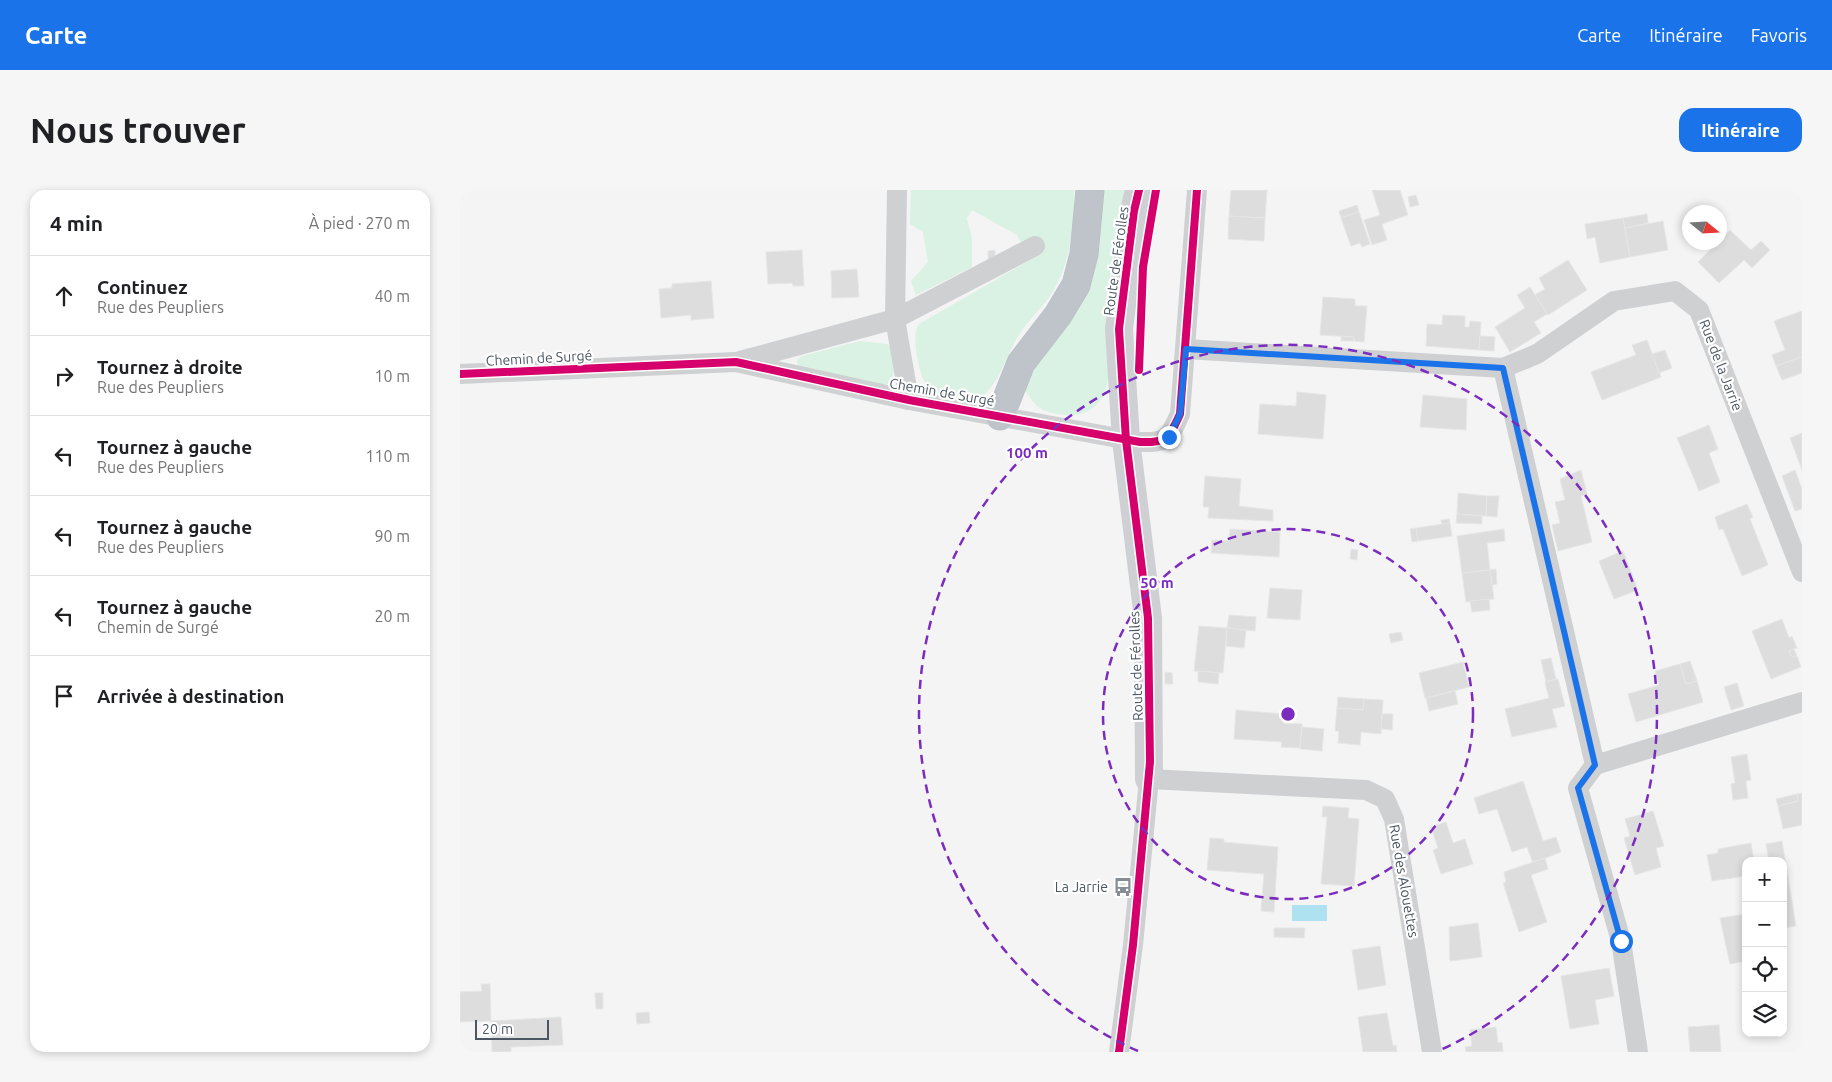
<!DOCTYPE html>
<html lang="fr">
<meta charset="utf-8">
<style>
body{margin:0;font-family:Ubuntu,sans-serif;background:#f6f6f6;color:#202124}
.controls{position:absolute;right:15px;bottom:15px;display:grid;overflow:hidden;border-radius:10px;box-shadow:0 2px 8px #0003}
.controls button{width:45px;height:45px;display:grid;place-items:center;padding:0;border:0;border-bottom:1px solid #e0e0e0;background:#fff;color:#202124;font:25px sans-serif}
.compass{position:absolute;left:1222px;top:15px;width:45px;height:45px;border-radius:50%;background:#fff;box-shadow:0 2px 8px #0003;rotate:108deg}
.scale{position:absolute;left:15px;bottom:12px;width:74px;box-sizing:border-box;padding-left:5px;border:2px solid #4a5661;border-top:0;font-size:14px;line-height:18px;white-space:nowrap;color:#4a5661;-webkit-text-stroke:4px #fff;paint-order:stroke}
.stop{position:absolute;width:15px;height:15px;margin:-11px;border:4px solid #1a73e8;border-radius:50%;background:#fff}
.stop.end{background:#1a73e8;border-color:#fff;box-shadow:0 1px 5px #0008}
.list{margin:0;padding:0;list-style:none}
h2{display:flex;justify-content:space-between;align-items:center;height:65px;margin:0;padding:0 20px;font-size:21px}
h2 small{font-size:16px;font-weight:400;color:#757577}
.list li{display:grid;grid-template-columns:32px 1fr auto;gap:15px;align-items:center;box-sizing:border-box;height:80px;padding:0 20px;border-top:1px solid #e0e0e0}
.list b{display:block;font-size:19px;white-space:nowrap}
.list p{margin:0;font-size:16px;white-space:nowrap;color:#757577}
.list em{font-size:16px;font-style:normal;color:#757577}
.icon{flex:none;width:28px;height:28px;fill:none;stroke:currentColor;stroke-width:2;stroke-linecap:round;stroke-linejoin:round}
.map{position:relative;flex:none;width:1342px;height:862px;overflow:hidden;border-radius:15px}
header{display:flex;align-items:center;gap:30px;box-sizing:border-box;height:70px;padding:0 25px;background:#1a73e8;color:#fff}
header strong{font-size:24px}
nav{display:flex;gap:28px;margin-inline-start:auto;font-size:18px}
.intro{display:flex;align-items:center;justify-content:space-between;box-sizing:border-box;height:120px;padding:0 30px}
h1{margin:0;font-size:35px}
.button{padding:12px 22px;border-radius:15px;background:#1a73e8;color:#fff;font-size:18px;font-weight:700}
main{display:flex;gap:30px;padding:0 30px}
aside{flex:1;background:#fff;border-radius:15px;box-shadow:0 2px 8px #0003}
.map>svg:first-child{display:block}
.green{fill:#d9f2e3}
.water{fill:#aee2f0}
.building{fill:#ddddde;stroke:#e5e6e7}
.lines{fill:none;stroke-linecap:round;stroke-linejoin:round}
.highway-casing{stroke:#b9bec3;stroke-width:29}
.street{stroke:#ced0d2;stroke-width:20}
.secondary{stroke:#ced0d4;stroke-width:28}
.highway{stroke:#bec4c9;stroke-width:28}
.cycleway-casing{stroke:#fff;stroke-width:11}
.cycleway{stroke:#d6006c;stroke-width:8}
.route{stroke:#1a73e8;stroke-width:6}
.ring{fill:none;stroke:#7b2cbf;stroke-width:2.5;stroke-dasharray:9 6}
.labels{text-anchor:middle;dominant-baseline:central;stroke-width:4.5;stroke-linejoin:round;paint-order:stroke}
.street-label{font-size:14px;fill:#4a5661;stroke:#fff}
.poi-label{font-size:14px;fill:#4a5661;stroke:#fff;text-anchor:end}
.centre{fill:#7b2cbf;stroke:#fff;stroke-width:2.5}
.ring-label{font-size:15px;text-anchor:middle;font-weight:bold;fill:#7b2cbf;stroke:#fff;stroke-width:4.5;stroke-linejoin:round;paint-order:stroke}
</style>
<header>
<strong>Carte</strong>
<nav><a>Carte</a><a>Itinéraire</a><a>Favoris</a></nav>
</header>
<div class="intro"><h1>Nous trouver</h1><a class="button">Itinéraire</a></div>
<main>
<aside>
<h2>4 min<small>À pied · 270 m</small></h2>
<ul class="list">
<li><svg class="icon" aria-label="ahead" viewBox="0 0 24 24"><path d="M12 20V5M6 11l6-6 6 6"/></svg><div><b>Continuez</b><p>Rue des Peupliers</p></div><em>40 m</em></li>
<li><svg class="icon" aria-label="right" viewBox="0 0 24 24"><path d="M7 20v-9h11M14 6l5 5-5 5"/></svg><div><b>Tournez à droite</b><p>Rue des Peupliers</p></div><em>10 m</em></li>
<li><svg class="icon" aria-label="left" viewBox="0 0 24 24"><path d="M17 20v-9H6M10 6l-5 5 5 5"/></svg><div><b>Tournez à gauche</b><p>Rue des Peupliers</p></div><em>110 m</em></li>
<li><svg class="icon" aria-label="left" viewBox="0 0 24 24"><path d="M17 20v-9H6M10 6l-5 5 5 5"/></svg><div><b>Tournez à gauche</b><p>Rue des Peupliers</p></div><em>90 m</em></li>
<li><svg class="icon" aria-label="left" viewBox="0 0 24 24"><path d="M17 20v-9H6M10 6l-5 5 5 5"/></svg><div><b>Tournez à gauche</b><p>Chemin de Surgé</p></div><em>20 m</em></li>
<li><svg class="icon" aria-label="arrive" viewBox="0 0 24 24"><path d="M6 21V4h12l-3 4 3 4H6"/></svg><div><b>Arrivée à destination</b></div></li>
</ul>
</aside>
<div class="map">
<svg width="1342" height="862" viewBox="0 0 1342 862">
<rect width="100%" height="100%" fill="#f4f4f4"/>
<g class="green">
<path d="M451 0H614C614 40 611 75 588 109 578 122 565 134 557 148 546 168 540 190 523 206L500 207 499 210C486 207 472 204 465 192 458 181 451 144 459 134L570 70 557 45 512 20 507 28 512 48V77L456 105 451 91 468 72 463 42 450 34Z"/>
<path d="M638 0H665C657 42 648 86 647 129 647 152 653 176 646 198 641 216 625 227 606 225 581 222 578 220 564 199L589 146Z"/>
<polygon points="400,151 427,154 432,158 434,180 432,193 417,196 339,182 337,170 342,166"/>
</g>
<rect class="water" x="832" y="715" width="35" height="16"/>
<g class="building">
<polygon points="771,0 807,0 805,28 769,26"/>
<polygon points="912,0 940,0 948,25 922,34 927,50 912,55 904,30 920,25"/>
<polygon points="956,5 959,15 950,17 948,7"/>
<polygon points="897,15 899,22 881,28 879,21"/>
<polygon points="899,22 910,54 902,57 900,53 891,56 881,28"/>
<polygon points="1187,24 1188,33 1165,38 1163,28"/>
<polygon points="769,26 805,28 804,51 768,49"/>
<polygon points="1163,28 1170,67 1140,73 1135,47 1127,49 1125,34"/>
<polygon points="1203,31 1208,60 1170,67 1165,38"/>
<polygon points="1270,40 1291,60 1301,51 1310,60 1292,78 1284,70 1259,93 1238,72"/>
<polygon points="342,60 344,96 333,96 332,93 308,94 306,62"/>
<polygon points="535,60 535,73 528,76 528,61"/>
<polygon points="1108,70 1127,100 1088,125 1075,105 1085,99 1079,88"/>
<polygon points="397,79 399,107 372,108 371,81"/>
<polygon points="251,91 254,128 231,130 231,125 201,128 199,99 212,98 212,94"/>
<polygon points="1070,97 1087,124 1074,132 1081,143 1050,162 1035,137 1065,118 1057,105"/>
<polygon points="863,107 895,109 895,116 907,116 904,152 894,151 894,147 860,145"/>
<polygon points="1342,121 1342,167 1316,176 1312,165 1325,160 1314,131"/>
<polygon points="983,125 1005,126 1005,137 1009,137 1010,131 1021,132 1019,160 966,156 967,134 982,135"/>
<polygon points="881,146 894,147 894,151 881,151"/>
<polygon points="1020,146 1035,147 1034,161 1019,160"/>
<polygon points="1187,150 1201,187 1142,210 1131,182 1176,165 1172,155"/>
<polygon points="1205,160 1212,178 1199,183 1192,164"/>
<polygon points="1342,167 1342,183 1322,190 1316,176"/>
<polygon points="837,202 866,205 863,249 798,244 800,214 836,216"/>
<polygon points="963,205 1007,209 1006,240 960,237"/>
<polygon points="1249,235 1258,259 1249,263 1260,292 1239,301 1217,248"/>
<polygon points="1342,243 1342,280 1330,248"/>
<polygon points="1121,280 1127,304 1121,306 1132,352 1098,361 1092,335 1100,333 1095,312 1105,310 1100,289"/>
<polygon points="1335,280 1342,299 1342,319 1335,321 1322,286"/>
<polygon points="745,286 781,289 779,316 813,320 813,331 748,328 749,317 743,317"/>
<polygon points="998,303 1027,306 1026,326 997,324"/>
<polygon points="1027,306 1039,306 1037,327 1026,326"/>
<polygon points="1287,314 1293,327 1290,329 1308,375 1282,386 1263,339 1259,340 1255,327"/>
<polygon points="997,324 1022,326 1022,334 996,333"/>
<polygon points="989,329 990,333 982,335 981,330"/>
<polygon points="990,333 992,346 958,351 956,338"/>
<polygon points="956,338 958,351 952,352 950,339"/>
<polygon points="770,339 820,342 819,367 751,363 752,350 769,351"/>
<polygon points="1044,339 1045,351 1027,353 1030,380 1002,383 997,346"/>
<polygon points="891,359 898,360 897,370 890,369"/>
<polygon points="1163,361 1178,400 1154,409 1139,371"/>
<polygon points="1036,379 1037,394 1032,395 1030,380"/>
<polygon points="1030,380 1034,409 1006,412 1002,383"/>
<polygon points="810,398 842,400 840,430 807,428"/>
<polygon points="1029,409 1030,420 1012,422 1010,411"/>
<polygon points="769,425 796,427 795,441 767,438"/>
<polygon points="1322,429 1329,448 1332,446 1337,458 1329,461 1332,467 1337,466 1341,477 1311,489 1292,441"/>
<polygon points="739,436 767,438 763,483 734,481"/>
<polygon points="767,438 786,440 784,458 766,456"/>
<polygon points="941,442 943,450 931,453 929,444"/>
<polygon points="1334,459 1337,466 1332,467 1329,461"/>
<polygon points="1091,468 1096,489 1086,492 1081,470"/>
<polygon points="1230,471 1237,491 1226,494 1220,474"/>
<polygon points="1003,472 1009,497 965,508 959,483"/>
<polygon points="1220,474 1226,494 1237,491 1243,512 1176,532 1168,504 1199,495 1195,481"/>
<polygon points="738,481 759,483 758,494 738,492"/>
<polygon points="705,482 712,483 713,494 705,494"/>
<polygon points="1098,489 1105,516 1092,519 1097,537 1052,547 1045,519 1089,508 1085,492"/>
<polygon points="1277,493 1284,516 1271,520 1264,497"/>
<polygon points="995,501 998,514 969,521 966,508"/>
<polygon points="878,507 904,509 903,520 877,518"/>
<polygon points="904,509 923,510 921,544 901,542 900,555 878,553 879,541 875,541 877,518 903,520"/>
<polygon points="776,520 824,524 823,533 842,534 840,558 821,557 822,552 774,549"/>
<polygon points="922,524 933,524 932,540 921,539"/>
<polygon points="842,537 864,539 862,561 840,559"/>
<polygon points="1287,564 1291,590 1286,591 1288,608 1273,610 1271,594 1275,593 1271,567"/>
<polygon points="1063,591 1083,651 1096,647 1101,662 1073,673 1067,657 1052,662 1037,619 1019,624 1014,608"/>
<polygon points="1342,603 1342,635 1323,639 1318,616 1338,611 1337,604"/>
<polygon points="1337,604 1338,611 1318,616 1316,609"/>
<polygon points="863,616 889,618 888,628 899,629 894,696 861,694 867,627 862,627"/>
<polygon points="1193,621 1204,656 1196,658 1201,677 1175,685 1164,648 1170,646 1165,629"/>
<polygon points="986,632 993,653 1005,649 1013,674 981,684 973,660 978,658 971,637"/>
<polygon points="750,648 764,649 764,652 818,657 814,722 801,721 804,684 747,680"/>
<polygon points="1322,651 1336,736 1323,738 1323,671 1309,671 1306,654"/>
<polygon points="1291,653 1294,671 1286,671 1286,686 1252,691 1247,665 1258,663 1258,659"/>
<polygon points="1085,668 1088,679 1071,685 1087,732 1059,742 1043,693 1046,692 1044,682"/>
<polygon points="661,691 666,692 664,703 660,703"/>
<polygon points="1286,724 1286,771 1270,774 1260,728"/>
<polygon points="1018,733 1022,767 990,771 989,737"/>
<polygon points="814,738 845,738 844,748 814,747"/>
<polygon points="920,756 926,795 898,800 892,760"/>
<polygon points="1149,778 1154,806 1135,810 1139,834 1110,839 1101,786"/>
<polygon points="21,794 30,794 31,831 0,832 0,802 22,801"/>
<polygon points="135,803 143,803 143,819 136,819"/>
<polygon points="189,822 190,833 177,834 176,823"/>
<polygon points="927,823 933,856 936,855 937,862 903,862 898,827"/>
<polygon points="101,827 103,855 51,857 51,862 32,862 31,831"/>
<polygon points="1259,835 1261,862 1230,862 1228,837"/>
<polygon points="1036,837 1038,853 1042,852 1043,862 1006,862 1005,857 1012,856 1010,840"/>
</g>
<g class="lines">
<g class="highway-casing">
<polyline id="highway" points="540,226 561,173 598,125 616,95 624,64 630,0"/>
</g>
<g class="street">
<polyline points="437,0 435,129 449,210"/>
<polyline points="726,159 1043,178 1077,164 1154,111 1215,101 1239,120 1342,382"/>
<polyline points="280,171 435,129 575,56"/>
<polyline points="1043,178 1135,575 1118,598 1161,751 1178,862"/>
<path d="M0 184 276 172 449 210 680 252C708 253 709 248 720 224L737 0"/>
<polyline points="1135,575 1342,512"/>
<polyline points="659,862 673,755 689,589 906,600 925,609 934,629 972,862"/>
</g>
<polyline class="secondary" points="679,0 674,21 659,139 666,250 688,428 689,589"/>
<use href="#highway" class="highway"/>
<g class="cycleway-casing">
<g id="cycleway">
<polyline points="679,180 683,77 696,0"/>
<path d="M0 184 276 172 449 210 680 252C708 253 709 248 720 224L737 0"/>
<polyline points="659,862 673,755 690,572 688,428 666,250 659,139 674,21 679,0"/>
</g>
</g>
<use href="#cycleway" class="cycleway"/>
</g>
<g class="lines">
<polyline class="route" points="709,247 720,224 726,159 1043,178 1135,575 1118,598 1161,751"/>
</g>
<g class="ring">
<circle cx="828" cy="524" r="185"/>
<path d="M678 861A369 369 0 1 1 978 861"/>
</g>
<defs>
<g id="bus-bare" transform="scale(1.5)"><path d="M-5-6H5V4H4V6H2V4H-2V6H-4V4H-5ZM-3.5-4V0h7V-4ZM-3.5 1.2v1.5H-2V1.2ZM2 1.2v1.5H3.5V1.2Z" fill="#868d94" stroke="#fff" stroke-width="2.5" paint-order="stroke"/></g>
</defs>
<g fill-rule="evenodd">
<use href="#bus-bare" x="663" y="697"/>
</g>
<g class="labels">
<g class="street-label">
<text transform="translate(656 71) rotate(-82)">Route de Férolles</text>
<text transform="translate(79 168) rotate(-3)">Chemin de Surgé</text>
<text transform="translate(1261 175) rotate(69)">Rue de la Jarrie</text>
<text transform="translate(482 202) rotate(10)">Chemin de Surgé</text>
<text transform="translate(676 476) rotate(-92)">Route de Férolles</text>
<text transform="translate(944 691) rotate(80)">Rue des Alouettes</text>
</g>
<g class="poi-label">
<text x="648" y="697">La Jarrie</text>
</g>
</g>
<circle cx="828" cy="524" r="8" class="centre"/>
<g class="ring-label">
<text x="567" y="268">100 m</text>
<text x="697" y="398">50 m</text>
</g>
</svg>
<div class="controls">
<button>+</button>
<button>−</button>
<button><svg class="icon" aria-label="locate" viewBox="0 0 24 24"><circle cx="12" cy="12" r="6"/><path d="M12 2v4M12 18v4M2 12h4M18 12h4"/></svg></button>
<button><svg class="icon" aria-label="layers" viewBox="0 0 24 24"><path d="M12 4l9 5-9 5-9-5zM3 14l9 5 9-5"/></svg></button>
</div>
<svg class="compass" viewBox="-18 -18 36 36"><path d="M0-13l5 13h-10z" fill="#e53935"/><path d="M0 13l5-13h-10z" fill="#757577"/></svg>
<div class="scale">20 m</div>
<div class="stop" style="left:1161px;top:751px"></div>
<div class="stop end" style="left:709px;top:247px"></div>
</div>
</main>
